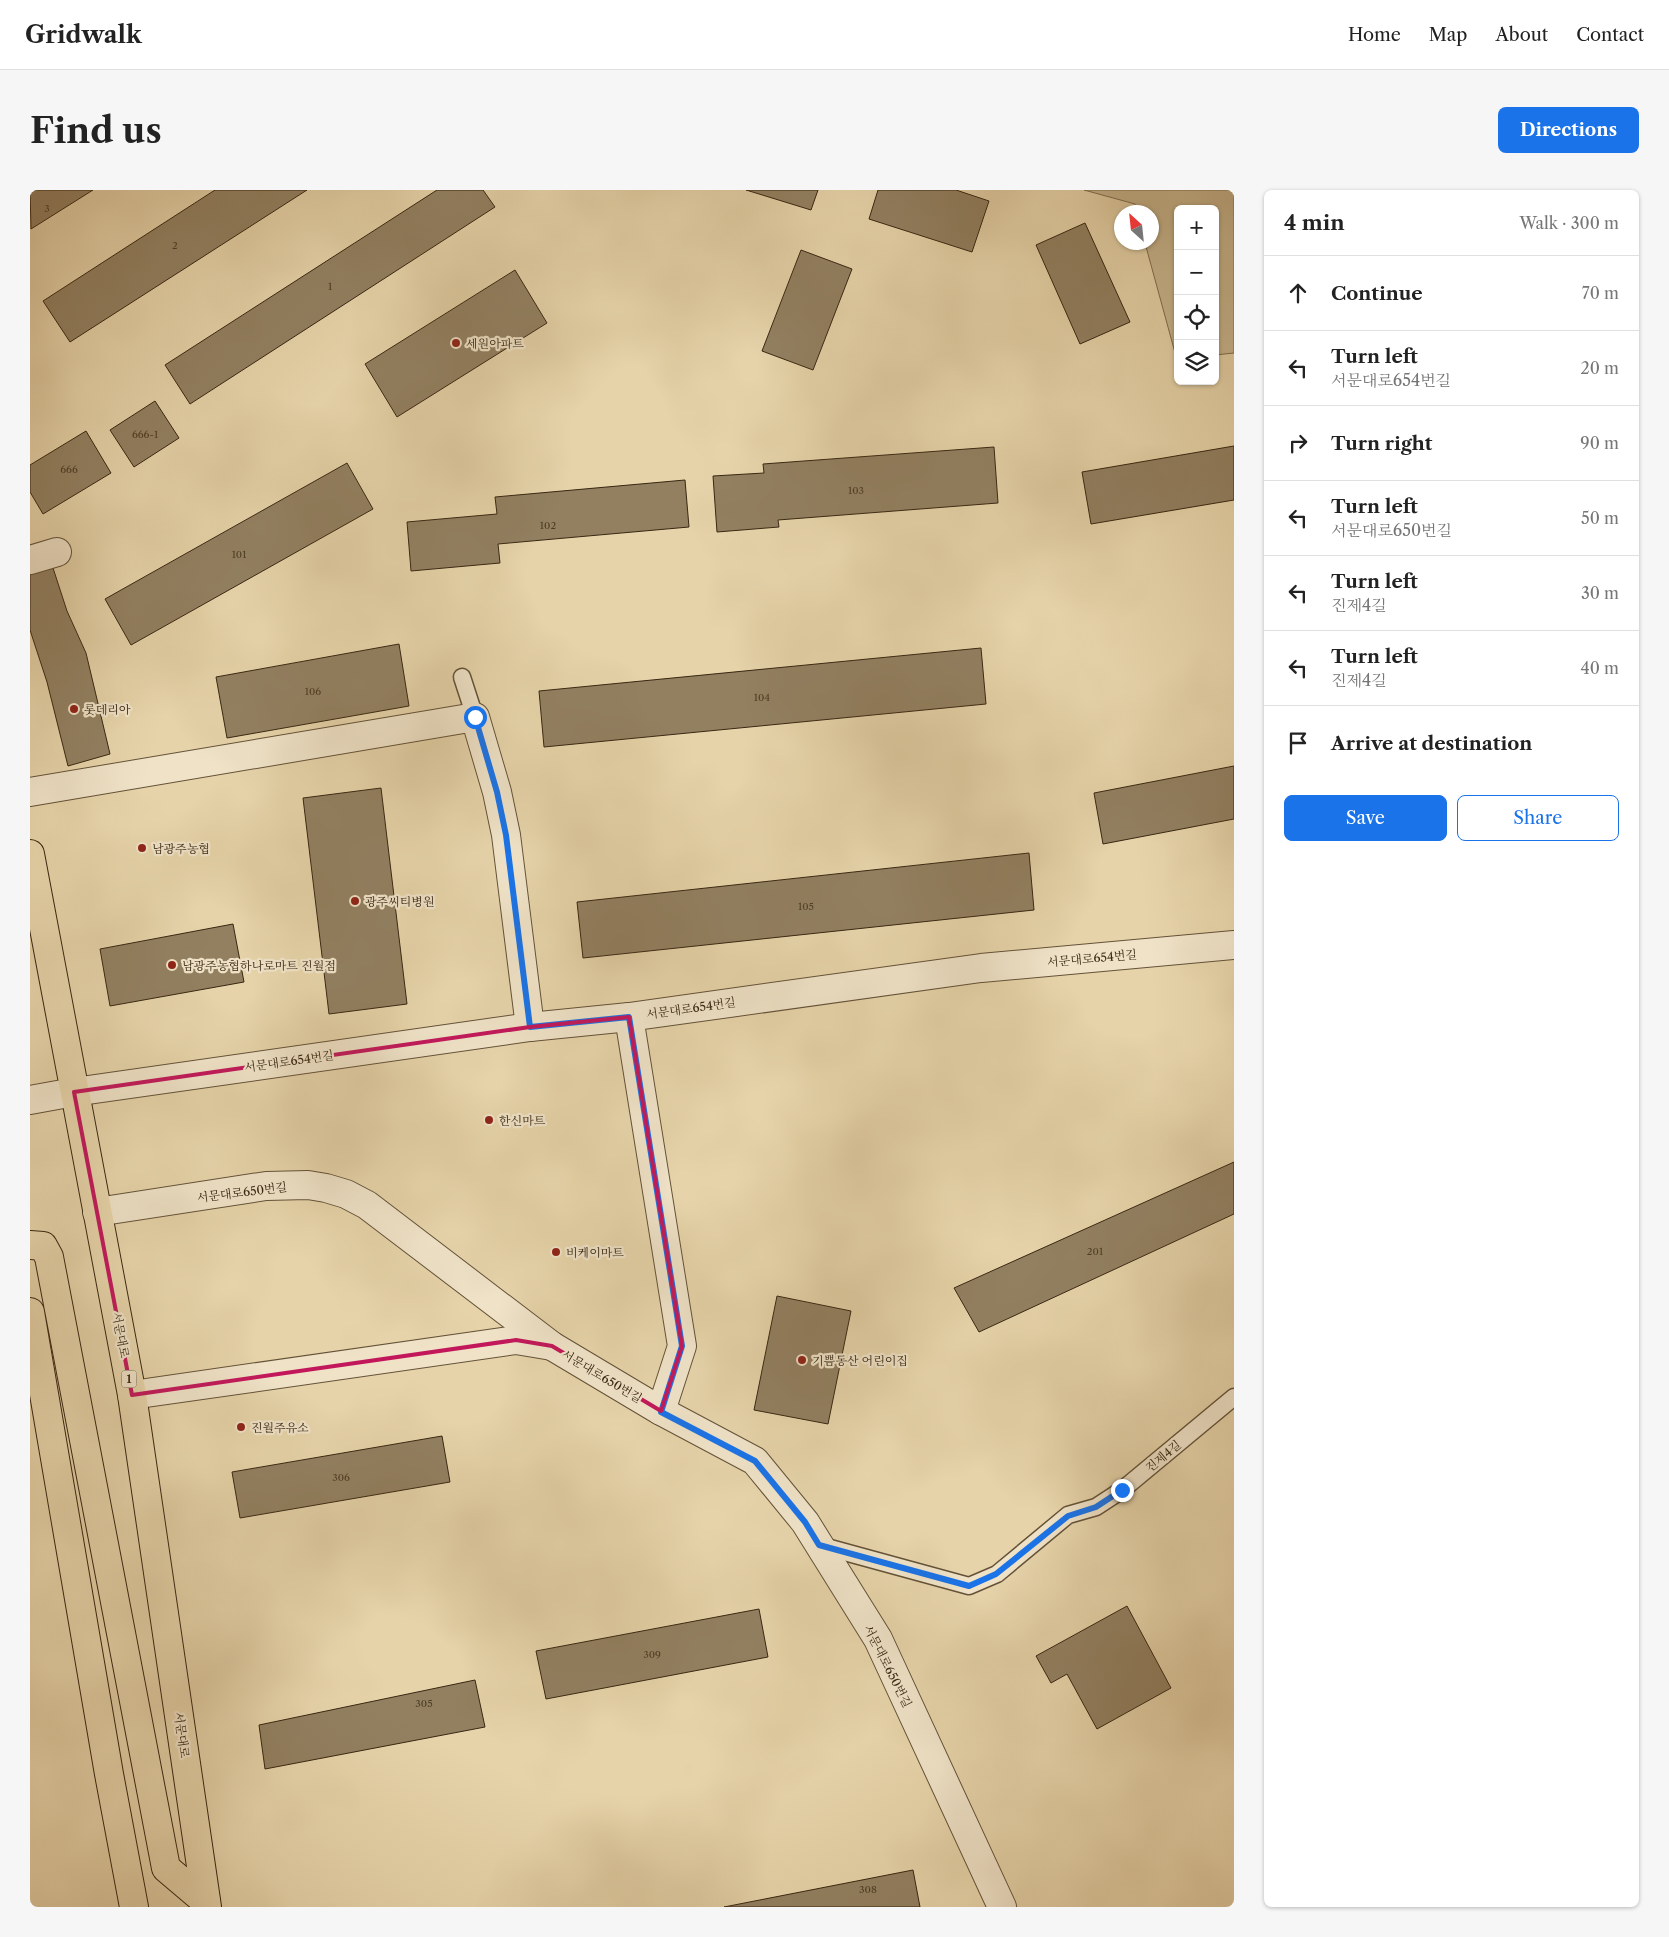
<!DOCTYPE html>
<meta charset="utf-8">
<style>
body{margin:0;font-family:"Libre Caslon Text","Noto Serif KR",serif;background:#f6f6f6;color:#222}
.controls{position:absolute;right:15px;top:15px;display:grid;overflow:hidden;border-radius:8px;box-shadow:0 1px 4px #0004}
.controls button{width:45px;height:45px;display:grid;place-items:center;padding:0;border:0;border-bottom:1px solid #e0e0e0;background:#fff;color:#222;font:25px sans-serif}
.compass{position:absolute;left:1084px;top:15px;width:45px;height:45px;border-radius:50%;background:#fff;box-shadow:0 1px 4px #0004;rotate:333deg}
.stop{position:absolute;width:15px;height:15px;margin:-11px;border:4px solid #1a73e8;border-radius:50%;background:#fff}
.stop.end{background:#1a73e8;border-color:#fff;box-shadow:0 1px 5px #0008}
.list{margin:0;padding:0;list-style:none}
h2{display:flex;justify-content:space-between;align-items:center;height:65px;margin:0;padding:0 20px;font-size:21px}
h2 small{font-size:16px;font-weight:400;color:#767676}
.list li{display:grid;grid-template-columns:32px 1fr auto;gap:15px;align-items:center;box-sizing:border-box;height:75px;padding:0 20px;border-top:1px solid #e0e0e0}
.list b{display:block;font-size:19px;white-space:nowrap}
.list p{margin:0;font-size:16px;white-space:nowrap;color:#767676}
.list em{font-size:16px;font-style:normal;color:#767676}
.actions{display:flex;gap:10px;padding:15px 20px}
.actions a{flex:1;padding:11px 0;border:1px solid #1a73e8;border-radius:8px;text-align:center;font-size:18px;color:#1a73e8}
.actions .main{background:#1a73e8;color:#fff}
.icon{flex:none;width:28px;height:28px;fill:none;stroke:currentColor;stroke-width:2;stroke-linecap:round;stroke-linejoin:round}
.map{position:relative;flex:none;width:1204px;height:1717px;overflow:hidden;border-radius:8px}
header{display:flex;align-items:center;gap:30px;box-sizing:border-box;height:70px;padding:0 25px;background:#fff;border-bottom:1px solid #e0e0e0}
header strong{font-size:24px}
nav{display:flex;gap:28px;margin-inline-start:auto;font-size:18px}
.intro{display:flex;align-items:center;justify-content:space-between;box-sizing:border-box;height:120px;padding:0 30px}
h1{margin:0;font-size:35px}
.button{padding:12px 22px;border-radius:8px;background:#1a73e8;color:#fff;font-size:18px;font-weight:700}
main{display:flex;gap:30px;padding:0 30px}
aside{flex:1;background:#fff;border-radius:8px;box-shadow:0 1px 4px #0004}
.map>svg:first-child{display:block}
.green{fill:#c8b68f;stroke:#806e50}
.building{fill:#928061;stroke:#382712}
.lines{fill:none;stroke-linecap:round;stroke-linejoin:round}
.service-casing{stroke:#645238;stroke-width:19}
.minor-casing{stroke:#645238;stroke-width:30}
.primary-casing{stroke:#382712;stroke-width:30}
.service{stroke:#efe2c7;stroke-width:16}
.minor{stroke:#efe2c7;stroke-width:28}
.primary{stroke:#e6d3a9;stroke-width:28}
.route{stroke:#1a73e8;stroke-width:6}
.marked{fill:none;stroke:#c2185b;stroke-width:4;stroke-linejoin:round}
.poi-dot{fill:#8f2418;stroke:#efe2c7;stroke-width:2}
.labels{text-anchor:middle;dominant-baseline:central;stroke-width:4.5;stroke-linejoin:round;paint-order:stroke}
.number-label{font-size:10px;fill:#4e3d26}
.shield{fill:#efe2c7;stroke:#6f5f48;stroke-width:1}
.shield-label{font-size:11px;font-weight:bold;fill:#382712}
.poi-label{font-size:12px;fill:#382712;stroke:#efe2c7;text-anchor:start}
.street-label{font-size:12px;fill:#382712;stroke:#efe2c7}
</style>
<header>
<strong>Gridwalk</strong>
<nav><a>Home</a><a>Map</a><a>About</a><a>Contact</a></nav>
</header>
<div class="intro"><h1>Find us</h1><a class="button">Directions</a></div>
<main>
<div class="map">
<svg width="1204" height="1717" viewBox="0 0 1204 1717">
<rect width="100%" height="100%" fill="#e6d3a9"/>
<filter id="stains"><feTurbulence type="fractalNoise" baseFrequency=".004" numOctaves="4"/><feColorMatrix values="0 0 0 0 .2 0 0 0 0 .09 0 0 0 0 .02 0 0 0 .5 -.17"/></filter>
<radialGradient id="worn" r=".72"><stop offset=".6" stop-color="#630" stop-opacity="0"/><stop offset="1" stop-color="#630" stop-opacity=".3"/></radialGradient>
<polygon class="green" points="1054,0 1204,0 1204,163 1185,165 1185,19 1148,19 1147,170 1115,53 1122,52 1122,22 1107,22 1105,14"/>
<g class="building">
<polygon points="0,0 63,0 1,39"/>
<polygon points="185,0 277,0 40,152 13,111"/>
<polygon points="407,0 453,0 465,17 160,214 135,175"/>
<polygon points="716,0 788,0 781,20"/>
<polygon points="848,0 926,0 959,11 942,62 839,29"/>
<polygon points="1055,33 1100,132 1050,154 1006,55"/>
<polygon points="771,60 822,79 783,180 732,161"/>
<polygon points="485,80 517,133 367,227 335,174"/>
<polygon points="125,211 149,248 104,277 80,240"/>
<polygon points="56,241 81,283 13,324 0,302 0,275"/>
<polygon points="1204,256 1204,310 1061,334 1052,282"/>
<polygon points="964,257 968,313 748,330 749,337 687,342 683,286 734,283 733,274"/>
<polygon points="317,273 343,319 101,455 75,409"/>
<polygon points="655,290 659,337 468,354 470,373 381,381 377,332 467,324 465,307"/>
<polygon points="23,378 37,421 56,463 80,564 38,576 17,492 0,440 0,383"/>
<polygon points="369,454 379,516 197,548 186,487"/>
<polygon points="951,458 956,514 514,557 509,501"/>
<polygon points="1204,576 1204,629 1073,654 1064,603"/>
<polygon points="351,598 377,814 299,824 273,608"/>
<polygon points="999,663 1004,720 553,768 547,712"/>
<polygon points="203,734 214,792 80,816 70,759"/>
<polygon points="1204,972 1204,1024 949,1142 924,1098"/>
<polygon points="747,1106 821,1121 798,1234 724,1220"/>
<polygon points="412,1246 420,1292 210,1328 202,1282"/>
<polygon points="1097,1416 1141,1498 1067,1539 1037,1484 1021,1493 1006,1466"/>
<polygon points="729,1419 738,1467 516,1509 506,1461"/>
<polygon points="445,1490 455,1537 235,1579 229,1535"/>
<polygon points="883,1680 890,1717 694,1717"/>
</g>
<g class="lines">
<g class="service-casing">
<g id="service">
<polyline points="432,487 445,527"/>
<polyline points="789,1355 939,1396 967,1384 1038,1325 1066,1317 1092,1300 1204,1207"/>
</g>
</g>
<g class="minor-casing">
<g id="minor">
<polyline points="0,370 27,362"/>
<polyline points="0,602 445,527 467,602 476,645 500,837"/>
<polyline points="599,827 652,1156 631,1221"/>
<polyline points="0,910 44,902 500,837 599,827 951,778 1204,755"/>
<polyline points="67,1022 236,996 278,995 296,998 316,1004 337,1015 522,1156 631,1221 725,1271 775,1332 848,1449 972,1717"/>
<polyline points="102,1205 486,1150 522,1156"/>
</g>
</g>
<g class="primary-casing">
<g id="primary">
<polyline points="0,664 102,1205 177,1717"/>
<polyline points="0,1055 13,1056 19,1067 136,1678 176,1712"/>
<polyline points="0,1122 79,1584 104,1717"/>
</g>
</g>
<use href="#service" class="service"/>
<use href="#minor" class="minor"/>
<use href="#primary" class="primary"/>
</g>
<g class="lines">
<polyline class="route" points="445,527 467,602 476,645 500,837 599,827 652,1156 631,1222 725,1271 775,1332 789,1355 939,1396 966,1384 1038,1326 1066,1317 1092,1300"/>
</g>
<path class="marked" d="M599 827 652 1156 631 1221 522 1156 486 1150 102 1205 44 902 500 837Z"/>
<g class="poi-dot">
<circle cx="426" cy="153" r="5"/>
<circle cx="44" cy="519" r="5"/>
<circle cx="112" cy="658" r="5"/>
<circle cx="325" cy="711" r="5"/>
<circle cx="142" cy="775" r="5"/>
<circle cx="459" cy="930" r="5"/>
<circle cx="526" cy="1062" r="5"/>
<circle cx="772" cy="1170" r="5"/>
<circle cx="211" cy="1237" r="5"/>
</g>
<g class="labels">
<g class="number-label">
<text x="17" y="18">3</text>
<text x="145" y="55">2</text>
<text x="300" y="96">1</text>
<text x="115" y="244">666-1</text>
<text x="39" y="279">666</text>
<text x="826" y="300">103</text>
<text x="518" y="335">102</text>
<text x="209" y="364">101</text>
<text x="283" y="501">106</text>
<text x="732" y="507">104</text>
<text x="776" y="716">105</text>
<text x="1065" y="1061">201</text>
<text x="311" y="1287">306</text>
<text x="622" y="1464">309</text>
<text x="394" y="1513">305</text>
<text x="838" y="1699">308</text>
</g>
<rect class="shield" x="91.5" y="1180.5" width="15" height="17" rx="4"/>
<g class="shield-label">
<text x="99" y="1189">1</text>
</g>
<g class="poi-label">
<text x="436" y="153">세원아파트</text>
<text x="54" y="519">롯데리아</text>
<text x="122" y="658">남광주농협</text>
<text x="335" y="711">광주씨티병원</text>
<text x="152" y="775">남광주농협하나로마트 진월점</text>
<text x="469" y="930">한신마트</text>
<text x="536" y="1062">비케이마트</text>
<text x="782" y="1170">기쁨동산 어린이집</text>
<text x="221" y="1237">진월주유소</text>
</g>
<g class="street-label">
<text transform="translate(1062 768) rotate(-5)">서문대로654번길</text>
<text transform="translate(661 818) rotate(-8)">서문대로654번길</text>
<text transform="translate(259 871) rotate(-8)">서문대로654번길</text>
<text transform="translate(212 1002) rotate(-7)">서문대로650번길</text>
<text transform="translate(91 1145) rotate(79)">서문대로</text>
<text transform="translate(572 1186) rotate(31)">서문대로650번길</text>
<text transform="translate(1133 1266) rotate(-40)">진제4길</text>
<text transform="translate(858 1476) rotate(63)">서문대로650번길</text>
<text transform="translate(152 1545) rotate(82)">서문대로</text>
</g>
</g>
<rect width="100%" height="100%" filter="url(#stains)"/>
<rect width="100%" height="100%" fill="url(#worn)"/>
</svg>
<div class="controls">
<button>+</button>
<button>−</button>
<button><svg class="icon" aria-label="locate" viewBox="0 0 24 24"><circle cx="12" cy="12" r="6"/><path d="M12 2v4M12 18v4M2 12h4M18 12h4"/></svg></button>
<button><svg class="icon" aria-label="layers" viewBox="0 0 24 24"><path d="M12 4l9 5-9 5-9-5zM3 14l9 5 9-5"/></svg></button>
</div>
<svg class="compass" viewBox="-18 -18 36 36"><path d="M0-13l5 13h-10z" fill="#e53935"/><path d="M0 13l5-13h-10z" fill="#767676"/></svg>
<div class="stop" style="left:445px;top:527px"></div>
<div class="stop end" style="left:1092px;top:1300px"></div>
</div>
<aside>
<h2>4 min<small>Walk · 300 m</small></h2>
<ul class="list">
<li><svg class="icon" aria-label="ahead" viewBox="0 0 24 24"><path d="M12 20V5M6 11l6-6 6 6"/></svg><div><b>Continue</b></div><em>70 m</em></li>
<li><svg class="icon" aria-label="left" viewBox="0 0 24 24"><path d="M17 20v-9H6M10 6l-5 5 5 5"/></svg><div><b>Turn left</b><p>서문대로654번길</p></div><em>20 m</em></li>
<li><svg class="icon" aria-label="right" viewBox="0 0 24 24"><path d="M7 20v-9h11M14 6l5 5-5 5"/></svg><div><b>Turn right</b></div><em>90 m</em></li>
<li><svg class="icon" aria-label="left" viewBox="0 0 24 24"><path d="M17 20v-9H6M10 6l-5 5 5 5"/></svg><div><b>Turn left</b><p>서문대로650번길</p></div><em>50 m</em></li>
<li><svg class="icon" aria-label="left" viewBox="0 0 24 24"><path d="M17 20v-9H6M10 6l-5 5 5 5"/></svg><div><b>Turn left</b><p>진제4길</p></div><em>30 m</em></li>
<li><svg class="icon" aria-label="left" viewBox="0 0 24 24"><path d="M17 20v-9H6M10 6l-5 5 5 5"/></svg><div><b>Turn left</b><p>진제4길</p></div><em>40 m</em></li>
<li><svg class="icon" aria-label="arrive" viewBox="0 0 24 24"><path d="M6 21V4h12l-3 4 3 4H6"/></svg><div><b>Arrive at destination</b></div></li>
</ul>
<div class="actions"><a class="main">Save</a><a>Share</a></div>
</aside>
</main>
